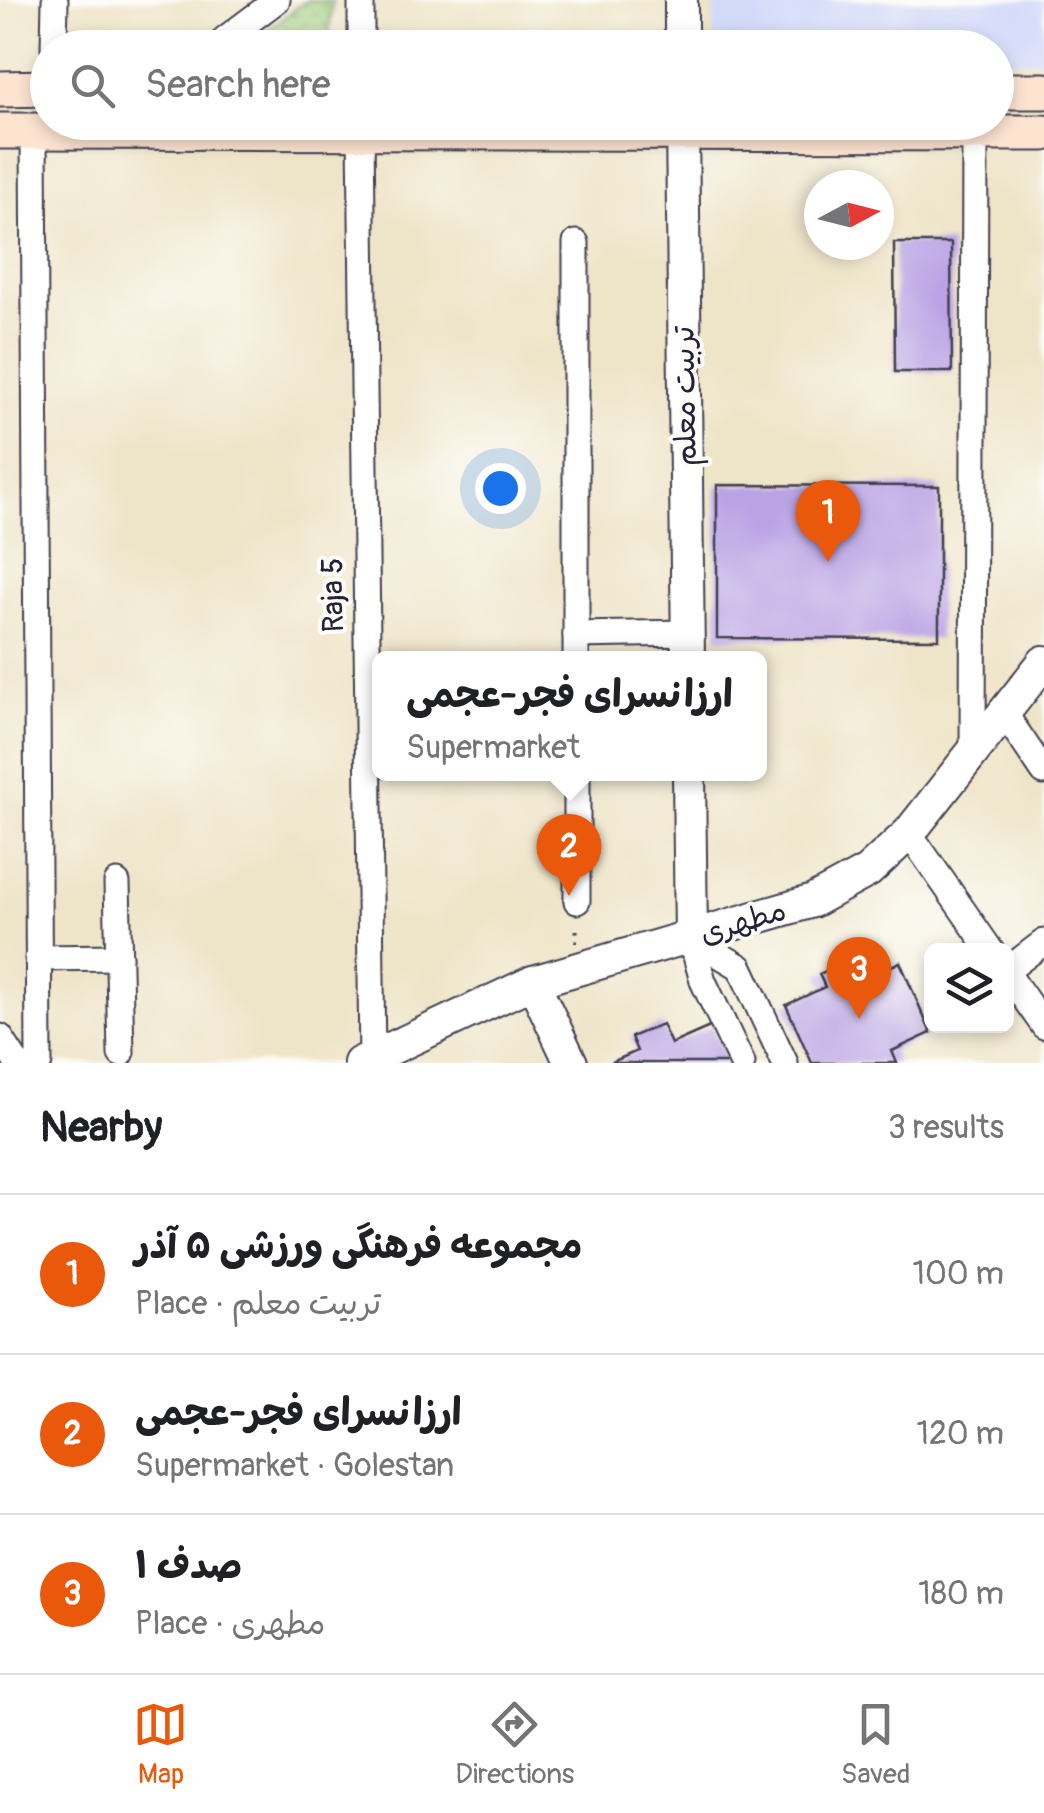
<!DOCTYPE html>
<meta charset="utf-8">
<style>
body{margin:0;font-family:Pangolin,"Playpen Sans Arabic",sans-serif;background:#f6f6f6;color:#202124}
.controls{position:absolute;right:30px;bottom:30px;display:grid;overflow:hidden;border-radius:15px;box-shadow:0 5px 15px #0003}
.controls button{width:90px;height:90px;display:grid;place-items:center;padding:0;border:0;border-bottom:2px solid #e0e0e0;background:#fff;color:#202124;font:50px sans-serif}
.compass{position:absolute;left:804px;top:170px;width:90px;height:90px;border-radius:50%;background:#fff;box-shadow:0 5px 15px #0003;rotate:83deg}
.you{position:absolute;left:500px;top:488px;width:35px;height:35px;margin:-25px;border:8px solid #fff;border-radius:50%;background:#1a73e8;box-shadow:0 0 0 15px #1a73e833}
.badge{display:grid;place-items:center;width:65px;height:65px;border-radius:50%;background:#ea580c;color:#fff;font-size:32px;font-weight:700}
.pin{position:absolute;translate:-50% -82px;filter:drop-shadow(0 2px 5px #0008)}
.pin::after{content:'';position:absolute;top:52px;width:35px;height:30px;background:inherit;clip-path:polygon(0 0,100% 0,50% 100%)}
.popup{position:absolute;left:372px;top:651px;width:395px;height:130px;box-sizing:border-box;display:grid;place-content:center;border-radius:15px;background:#fff;filter:drop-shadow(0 2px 8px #0005);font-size:32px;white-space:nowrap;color:#757577}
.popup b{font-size:38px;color:#202124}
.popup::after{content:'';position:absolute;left:50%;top:100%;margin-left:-20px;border:20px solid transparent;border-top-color:#fff}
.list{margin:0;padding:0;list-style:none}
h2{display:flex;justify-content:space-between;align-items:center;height:130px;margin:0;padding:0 40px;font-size:42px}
h2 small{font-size:32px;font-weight:400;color:#757577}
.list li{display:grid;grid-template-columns:65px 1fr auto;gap:30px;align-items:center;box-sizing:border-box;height:160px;padding:0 40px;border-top:2px solid #e0e0e0}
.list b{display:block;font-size:38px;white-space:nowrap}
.list p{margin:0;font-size:32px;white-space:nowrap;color:#757577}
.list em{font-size:32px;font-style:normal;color:#757577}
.icon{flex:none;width:55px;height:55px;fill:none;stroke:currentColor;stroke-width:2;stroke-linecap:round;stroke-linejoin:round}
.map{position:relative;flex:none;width:1044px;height:1063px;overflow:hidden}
.search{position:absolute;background:#fff;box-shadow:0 5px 15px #0003;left:30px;right:30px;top:30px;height:110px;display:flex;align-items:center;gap:25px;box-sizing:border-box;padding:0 35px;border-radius:55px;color:#757577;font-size:38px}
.sheet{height:610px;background:#fff}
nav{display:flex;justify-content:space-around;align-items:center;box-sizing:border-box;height:140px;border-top:2px solid #e0e0e0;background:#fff;font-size:28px;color:#757577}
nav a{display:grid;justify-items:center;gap:5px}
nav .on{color:#ea580c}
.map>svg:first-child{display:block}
.built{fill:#d2d9f9}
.grass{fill:url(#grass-dots);stroke:#5e7458;stroke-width:2.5}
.building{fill:#baa3e5}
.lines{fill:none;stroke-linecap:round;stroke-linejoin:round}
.minor-casing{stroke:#413f50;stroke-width:29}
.tertiary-casing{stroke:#413f50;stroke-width:36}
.secondary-casing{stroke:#413f50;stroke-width:39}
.path{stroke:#413f50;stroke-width:4;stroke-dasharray:2.5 8;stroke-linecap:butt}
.minor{stroke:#fff;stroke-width:25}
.tertiary{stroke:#fff;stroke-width:32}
.secondary{stroke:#fde4d1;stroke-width:35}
.labels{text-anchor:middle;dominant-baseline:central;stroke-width:8;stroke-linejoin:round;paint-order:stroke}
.street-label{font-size:30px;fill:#22223b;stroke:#fdfcf7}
</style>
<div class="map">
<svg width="1044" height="1063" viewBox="0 0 1044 1063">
<defs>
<pattern id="grass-dots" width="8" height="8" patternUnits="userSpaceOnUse" patternTransform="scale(2.5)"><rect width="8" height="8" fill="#99c776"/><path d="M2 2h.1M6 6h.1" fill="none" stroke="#7ca162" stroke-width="1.8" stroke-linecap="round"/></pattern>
</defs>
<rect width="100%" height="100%" fill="#fdfcf7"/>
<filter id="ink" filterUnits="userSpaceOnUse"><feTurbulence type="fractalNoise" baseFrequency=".01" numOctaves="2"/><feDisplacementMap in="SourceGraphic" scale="20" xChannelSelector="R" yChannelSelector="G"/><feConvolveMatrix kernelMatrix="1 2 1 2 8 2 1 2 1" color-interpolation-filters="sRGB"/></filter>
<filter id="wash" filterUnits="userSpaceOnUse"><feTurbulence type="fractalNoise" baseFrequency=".0048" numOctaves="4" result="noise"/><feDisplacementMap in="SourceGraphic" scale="40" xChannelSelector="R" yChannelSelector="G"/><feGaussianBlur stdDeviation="2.25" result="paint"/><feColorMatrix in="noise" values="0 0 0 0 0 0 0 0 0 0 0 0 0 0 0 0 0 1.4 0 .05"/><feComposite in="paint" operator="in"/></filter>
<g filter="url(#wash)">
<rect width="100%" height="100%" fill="#eee4c8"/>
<polygon class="built" points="714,0 1044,0 1044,60 997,60 996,48 714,47"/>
<polygon class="grass" points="307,0 332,0 328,47 244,47"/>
<g id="blocks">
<g class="building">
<polygon points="894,243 951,243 952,372 895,372"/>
<polygon points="717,485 939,486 939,639 717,638"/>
<polygon points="850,960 859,981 900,962 931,1033 892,1051 897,1063 812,1063 786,1005 825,987 819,974"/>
<polygon points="662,1024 671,1044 712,1026 729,1063 610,1063 637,1051 631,1037"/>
</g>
</g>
</g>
<g filter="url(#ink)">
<use href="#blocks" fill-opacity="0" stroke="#413f50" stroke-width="2.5"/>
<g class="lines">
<g class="minor-casing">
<g id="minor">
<polyline points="361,0 361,48"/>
<polyline points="225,39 277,0"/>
<polyline points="54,48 55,0"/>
<polyline points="34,131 39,1063"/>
<polyline points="361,132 372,1063"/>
<polyline points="576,243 576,658"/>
<polyline points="576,635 688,633"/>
<polyline points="1004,713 1044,772"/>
<polyline points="973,751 975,133"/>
<polyline points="577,774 577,901"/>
<polyline points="909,833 991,951"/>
<polyline points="117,883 121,1054"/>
<polyline points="691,938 740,967 785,1063"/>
<polyline points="691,938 703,981 742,1063"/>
<polyline points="38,958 119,957"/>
<polyline points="1006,971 1044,942"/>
<polyline points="1006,972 1044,1026"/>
<polyline points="0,1037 17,1063"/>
</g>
</g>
<g class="tertiary-casing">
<g id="tertiary">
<polyline points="681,0 681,48"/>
<polyline points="682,122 688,658"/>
<polyline points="689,774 691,938"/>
<polyline points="533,982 571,1063"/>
<polyline points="360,1063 533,982 813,901 868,871 909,833 1044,662"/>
</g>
</g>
<g class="secondary-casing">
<g id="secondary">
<polyline points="0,89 48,88"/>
<polyline points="996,91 1044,91"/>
<polyline points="0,131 1044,133"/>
</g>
</g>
<polyline class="path" points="576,943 577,922"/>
<use href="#minor" class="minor"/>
<use href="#tertiary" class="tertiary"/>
<use href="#secondary" class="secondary"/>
</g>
</g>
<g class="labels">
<g class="street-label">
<text transform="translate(685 396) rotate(-91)">تربیت معلم</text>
<text transform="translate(333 595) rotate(-91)">Raja 5</text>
<text transform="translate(743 922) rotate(-17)">مطهری</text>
</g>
</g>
</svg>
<div class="controls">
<button><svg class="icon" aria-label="layers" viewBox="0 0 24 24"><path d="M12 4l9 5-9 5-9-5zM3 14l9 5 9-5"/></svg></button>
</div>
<svg class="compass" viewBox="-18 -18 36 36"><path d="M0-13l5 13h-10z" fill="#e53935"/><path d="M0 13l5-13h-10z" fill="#757577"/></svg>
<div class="you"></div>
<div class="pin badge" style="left:828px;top:562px">1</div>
<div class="pin badge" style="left:569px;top:896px">2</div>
<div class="popup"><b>ارزانسرای فجر-عجمی</b>Supermarket</div>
<div class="pin badge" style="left:859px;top:1019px">3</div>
<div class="search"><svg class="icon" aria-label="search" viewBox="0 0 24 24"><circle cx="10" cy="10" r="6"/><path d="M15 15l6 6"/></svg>Search here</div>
</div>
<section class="sheet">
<h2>Nearby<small>3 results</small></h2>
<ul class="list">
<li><span class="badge">1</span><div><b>مجموعه فرهنگی ورزشی ۵ آذر</b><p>Place · تربیت معلم</p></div><em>100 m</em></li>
<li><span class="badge">2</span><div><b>ارزانسرای فجر-عجمی</b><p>Supermarket · Golestan</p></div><em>120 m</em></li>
<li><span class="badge">3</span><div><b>صدف ۱</b><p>Place · مطهری</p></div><em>180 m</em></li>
</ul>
</section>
<nav>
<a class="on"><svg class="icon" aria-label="map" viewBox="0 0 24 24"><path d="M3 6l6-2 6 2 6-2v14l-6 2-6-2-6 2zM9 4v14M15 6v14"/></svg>Map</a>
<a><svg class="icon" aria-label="directions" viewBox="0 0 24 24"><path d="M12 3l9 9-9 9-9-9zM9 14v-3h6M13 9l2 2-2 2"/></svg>Directions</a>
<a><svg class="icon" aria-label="saved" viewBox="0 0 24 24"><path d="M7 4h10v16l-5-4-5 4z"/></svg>Saved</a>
</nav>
